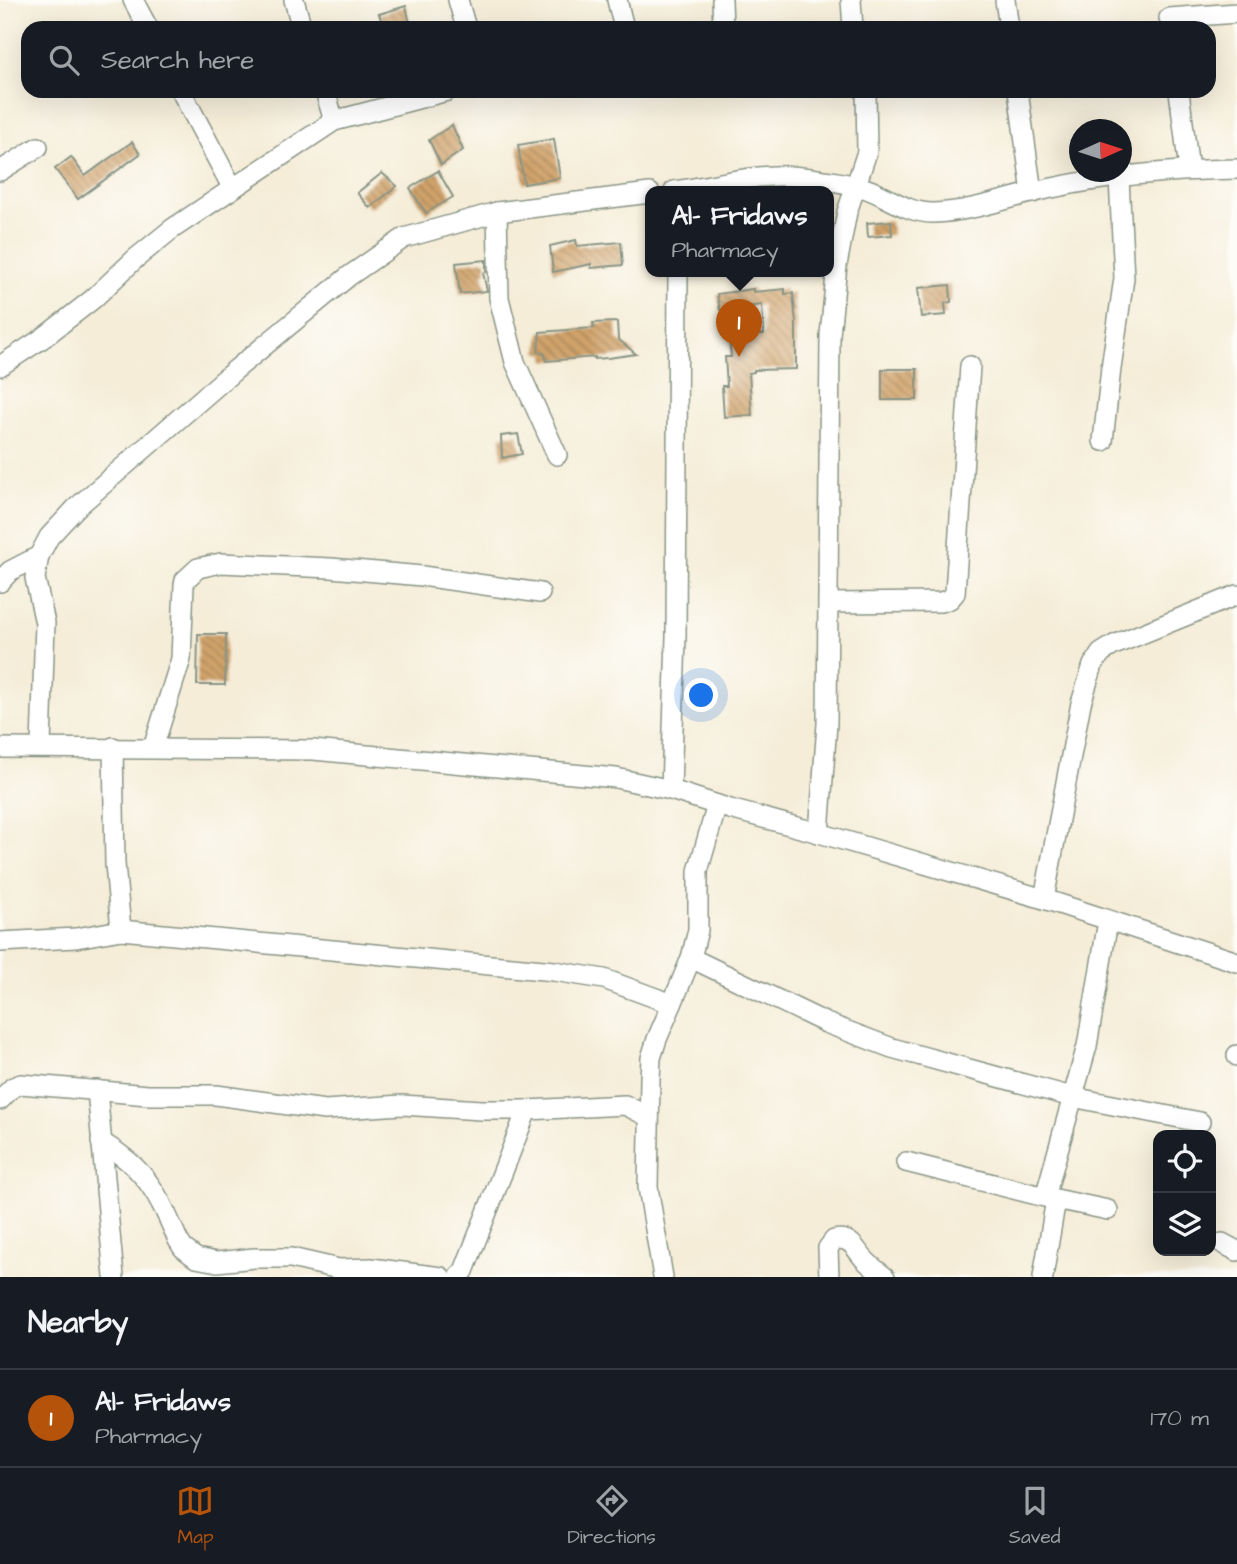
<!DOCTYPE html>
<style>
body{margin:0;font-family:"Architects Daughter",sans-serif;background:#242831;color:#f1f3f6}
.controls{position:absolute;right:21px;bottom:21px;display:grid;overflow:hidden;border-radius:14px;box-shadow:0 7px 28px #0002}
.controls button{width:63px;height:63px;display:grid;place-items:center;padding:0;border:0;border-bottom:2px solid #363941;background:#171b24;color:#f1f3f6;font:35px sans-serif}
.compass{position:absolute;left:1069px;top:119px;width:63px;height:63px;border-radius:50%;background:#171b24;box-shadow:0 7px 28px #0002;rotate:87deg}
.you{position:absolute;left:702px;top:696px;width:24px;height:24px;margin:-18px;border:5px solid #fff;border-radius:50%;background:#1a73e8;box-shadow:0 0 0 10px #1a73e833}
.badge{display:grid;place-items:center;width:46px;height:46px;border-radius:50%;background:#b45309;color:#fff;font-size:23px;font-weight:700}
.pin{position:absolute;translate:-50% -58px;filter:drop-shadow(0 2px 4px #0008)}
.pin::after{content:'';position:absolute;top:37px;width:24px;height:21px;background:inherit;clip-path:polygon(0 0,100% 0,50% 100%)}
.popup{position:absolute;left:645px;top:186px;width:189px;height:91px;box-sizing:border-box;display:grid;place-content:center;border-radius:14px;background:#171b24;filter:drop-shadow(0 2px 5px #0005);font-size:23px;white-space:nowrap;color:#9ea1a6}
.popup b{font-size:26px;color:#f1f3f6}
.popup::after{content:'';position:absolute;left:50%;top:100%;margin-left:-14px;border:14px solid transparent;border-top-color:#171b24}
.list{margin:0;padding:0;list-style:none}
h2{display:flex;justify-content:space-between;align-items:center;height:91px;margin:0;padding:0 28px;font-size:30px}
h2 small{font-size:23px;font-weight:400;color:#9ea1a6}
.list li{display:grid;grid-template-columns:46px 1fr auto;gap:21px;align-items:center;box-sizing:border-box;height:98px;padding:0 28px;border-top:2px solid #363941}
.list b{display:block;font-size:26px;white-space:nowrap}
.list p{margin:0;font-size:23px;white-space:nowrap;color:#9ea1a6}
.list em{font-size:23px;font-style:normal;color:#9ea1a6}
.icon{flex:none;width:38px;height:38px;fill:none;stroke:currentColor;stroke-width:2;stroke-linecap:round;stroke-linejoin:round}
.map{position:relative;flex:none;width:1237px;height:1277px;overflow:hidden}
.search{position:absolute;background:#171b24;box-shadow:0 7px 28px #0002;left:21px;right:21px;top:21px;height:77px;display:flex;align-items:center;gap:18px;box-sizing:border-box;padding:0 24px;border-radius:21px;color:#9ea1a6;font-size:26px}
.sheet{height:189px;background:#171b24}
nav{display:flex;justify-content:space-around;align-items:center;box-sizing:border-box;height:98px;border-top:2px solid #363941;background:#171b24;font-size:19px;color:#9ea1a6}
nav a{display:grid;justify-items:center;gap:4px}
nav .on{color:#b45309}
.map>svg:first-child{display:block}
.building{fill:url(#building-back-hatch)}
.lines{fill:none;stroke-linecap:round;stroke-linejoin:round}
.minor-casing{stroke:#8a9586;stroke-width:22}
.minor{stroke:#fff;stroke-width:19}
</style>
<div class="map">
<svg width="1237" height="1277" viewBox="0 0 1237 1277">
<defs>
<pattern id="building-back-hatch" width="6" height="6" patternUnits="userSpaceOnUse" patternTransform="scale(1.75)"><rect width="6" height="6" fill="#d1a36b"/><path d="M-1 5l2 2M0 0l6 6M5-1l2 2" fill="none" stroke="#a98659"/></pattern>
</defs>
<rect width="100%" height="100%" fill="#fdfcf7"/>
<filter id="ink" filterUnits="userSpaceOnUse"><feTurbulence type="fractalNoise" baseFrequency=".0143" numOctaves="2"/><feDisplacementMap in="SourceGraphic" scale="14" xChannelSelector="R" yChannelSelector="G"/><feConvolveMatrix kernelMatrix="1 2 1 2 8 2 1 2 1" color-interpolation-filters="sRGB"/></filter>
<filter id="wash" filterUnits="userSpaceOnUse"><feTurbulence type="fractalNoise" baseFrequency=".00686" numOctaves="4" result="noise"/><feDisplacementMap in="SourceGraphic" scale="28" xChannelSelector="R" yChannelSelector="G"/><feGaussianBlur stdDeviation="1.57" result="paint"/><feColorMatrix in="noise" values="0 0 0 0 0 0 0 0 0 0 0 0 0 0 0 0 0 1.4 0 .05"/><feComposite in="paint" operator="in"/></filter>
<g filter="url(#wash)">
<rect width="100%" height="100%" fill="#f5edd8"/>
<g id="blocks">
<g class="building">
<polygon points="406,6 411,28 384,28 379,14"/>
<polygon points="452,125 463,150 441,165 429,140"/>
<polygon points="554,139 560,178 524,184 518,145"/>
<polygon points="132,142 140,154 78,199 55,169 71,157 85,176"/>
<polygon points="438,171 453,197 426,213 410,188"/>
<polygon points="382,173 397,186 370,208 357,193"/>
<polygon points="891,221 892,235 868,237 867,223"/>
<polygon points="576,240 577,246 621,242 623,265 591,268 591,264 553,272 550,246"/>
<polygon points="486,260 486,272 483,273 487,291 460,294 456,263"/>
<polygon points="950,285 951,302 945,303 946,315 921,317 918,288"/>
<polygon points="753,289 753,292 785,289 785,294 793,293 796,323 796,369 754,370 754,372 749,373 752,415 724,417 722,386 727,386 725,357 731,357 729,337 764,334 762,305 720,310 717,294"/>
<polygon points="617,322 618,339 636,354 608,358 595,359 595,357 546,361 545,354 538,352 540,332 594,328 593,323"/>
<rect x="882" y="369" width="35" height="31"/>
<polygon points="518,434 522,454 502,458 501,436"/>
<polygon points="198,634 226,634 225,685 197,685"/>
</g>
</g>
</g>
<g filter="url(#ink)">
<use href="#blocks" fill-opacity="0" stroke="#8a9586" stroke-width="2"/>
<g class="lines">
<g class="minor-casing">
<g id="minor">
<polyline points="133,0 148,28"/>
<polyline points="294,0 302,28"/>
<polyline points="458,0 466,28"/>
<polyline points="617,0 624,28"/>
<polyline points="722,0 723,28"/>
<polyline points="851,0 853,28"/>
<polyline points="1005,0 1009,28"/>
<polyline points="1169,18 1237,13"/>
<polyline points="181,91 232,187"/>
<polyline points="325,91 334,121"/>
<polyline points="1018,91 1032,193"/>
<polyline points="1179,91 1189,170"/>
<polyline points="0,171 38,147"/>
<path d="M674 191C707 187 741 177 774 176 795 175 832 181 853 185 882 190 902 213 933 213 974 212 1012 196 1052 188 1112 175 1176 170 1237 169"/>
<polyline points="497,212 499,298 515,362 557,455"/>
<polyline points="0,366 43,338 93,299 135,259 172,229 334,121 447,91"/>
<polyline points="1103,441 1111,368 1124,278 1119,178"/>
<polyline points="0,582 10,571 39,556"/>
<polyline points="829,603 941,602 950,599 955,593 970,366"/>
<polyline points="41,746 45,623 35,578 39,556 49,537 76,508 235,370 349,276 404,238 497,212 650,193"/>
<polyline points="113,747 115,864 121,930 554,971 604,979 672,1004 657,1039 651,1058 650,1079 648,1187 663,1277"/>
<polyline points="0,748 313,750 616,778 671,790 730,809 819,833 1044,899 1237,962"/>
<polyline points="153,748 181,659 184,585 185,580 198,568 221,563 331,568 422,576 540,593"/>
<polyline points="671,790 676,637 678,271"/>
<polyline points="819,833 827,724 830,335 837,265 847,212 867,152 866,91"/>
<polyline points="1044,899 1081,703 1093,665 1101,653 1114,645 1237,595"/>
<polyline points="0,942 76,938 121,930"/>
<polyline points="691,958 826,1023 892,1048 1072,1097 1200,1122"/>
<polyline points="672,1004 691,958 698,930 698,871 717,805"/>
<polyline points="1237,1056 1237,1055"/>
<polyline points="97,1090 114,1277"/>
<polyline points="0,1100 13,1087 21,1084 148,1095 216,1095 325,1110 402,1105 481,1110 527,1110 625,1105 649,1117"/>
<path d="M101 1142C147 1169 158 1194 178 1240L183 1248 196 1258 217 1262 254 1258H291L339 1269 371 1268 441 1277"/>
<polyline points="906,1162 1045,1197 1087,1046 1108,921"/>
<polyline points="1046,1197 1108,1210"/>
<polyline points="1222,1243 1237,1251"/>
<polyline points="458,1277 464,1271 527,1110"/>
<path d="M829 1277 828 1248 834 1240C852 1236 855 1250 866 1261 872 1267 879 1272 885 1277"/>
<polyline points="1043,1277 1056,1199"/>
</g>
</g>
<use href="#minor" class="minor"/>
</g>
</g>
</svg>
<div class="controls">
<button><svg class="icon" aria-label="locate" viewBox="0 0 24 24"><circle cx="12" cy="12" r="6"/><path d="M12 2v4M12 18v4M2 12h4M18 12h4"/></svg></button>
<button><svg class="icon" aria-label="layers" viewBox="0 0 24 24"><path d="M12 4l9 5-9 5-9-5zM3 14l9 5 9-5"/></svg></button>
</div>
<svg class="compass" viewBox="-18 -18 36 36"><path d="M0-13l5 13h-10z" fill="#e53935"/><path d="M0 13l5-13h-10z" fill="#9ea1a6"/></svg>
<div class="you"></div>
<div class="pin badge" style="left:739px;top:357px">1</div>
<div class="popup"><b>Al- Fridaws</b>Pharmacy</div>
<div class="search"><svg class="icon" aria-label="search" viewBox="0 0 24 24"><circle cx="10" cy="10" r="6"/><path d="M15 15l6 6"/></svg>Search here</div>
</div>
<section class="sheet">
<h2>Nearby<small></small></h2>
<ul class="list">
<li><span class="badge">1</span><div><b>Al- Fridaws</b><p>Pharmacy</p></div><em>170 m</em></li>
</ul>
</section>
<nav>
<a class="on"><svg class="icon" aria-label="map" viewBox="0 0 24 24"><path d="M3 6l6-2 6 2 6-2v14l-6 2-6-2-6 2zM9 4v14M15 6v14"/></svg>Map</a>
<a><svg class="icon" aria-label="directions" viewBox="0 0 24 24"><path d="M12 3l9 9-9 9-9-9zM9 14v-3h6M13 9l2 2-2 2"/></svg>Directions</a>
<a><svg class="icon" aria-label="saved" viewBox="0 0 24 24"><path d="M7 4h10v16l-5-4-5 4z"/></svg>Saved</a>
</nav>
